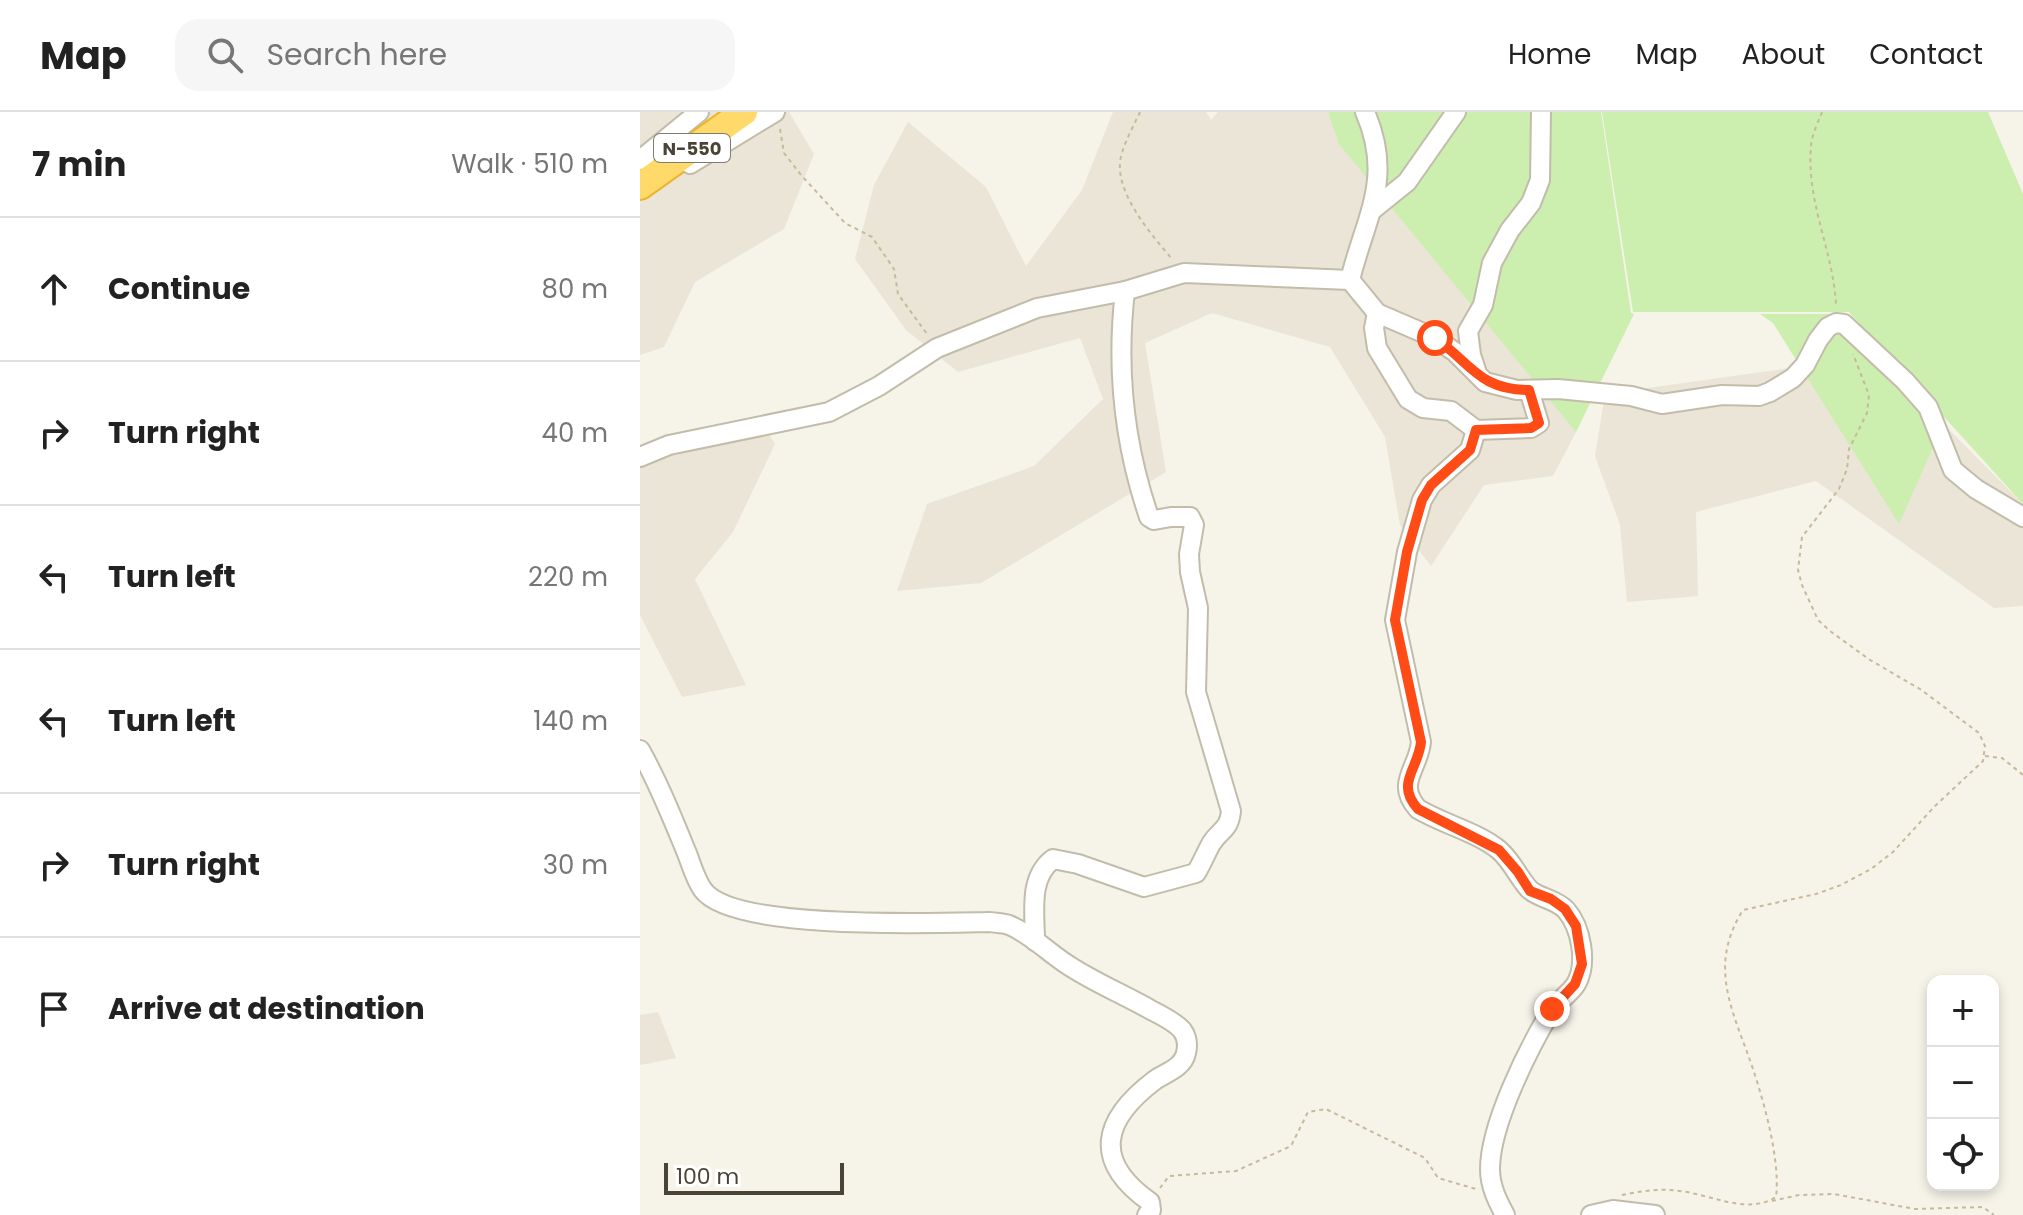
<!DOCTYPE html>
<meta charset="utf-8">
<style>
body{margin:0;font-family:Poppins,sans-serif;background:#f6f6f6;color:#222}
.controls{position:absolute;right:24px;bottom:24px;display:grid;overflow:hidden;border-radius:16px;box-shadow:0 4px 12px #0003}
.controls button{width:72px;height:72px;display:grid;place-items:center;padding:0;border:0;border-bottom:2px solid #e0e0e0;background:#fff;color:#222;font:40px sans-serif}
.scale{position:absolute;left:24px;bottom:20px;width:180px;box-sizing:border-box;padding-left:8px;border:4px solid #4a4436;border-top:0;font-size:22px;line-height:28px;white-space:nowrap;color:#4a4436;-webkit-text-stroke:6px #fff;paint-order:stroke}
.stop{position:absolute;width:24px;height:24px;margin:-18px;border:6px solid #ff4c16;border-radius:50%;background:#fff}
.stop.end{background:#ff4c16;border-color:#fff;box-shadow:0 2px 8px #0008}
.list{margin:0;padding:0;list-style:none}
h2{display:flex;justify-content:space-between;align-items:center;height:104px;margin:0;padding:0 32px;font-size:34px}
h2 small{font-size:26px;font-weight:400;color:#767676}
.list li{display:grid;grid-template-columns:52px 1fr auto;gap:24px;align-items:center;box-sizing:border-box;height:144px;padding:0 32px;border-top:2px solid #e0e0e0}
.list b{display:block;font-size:30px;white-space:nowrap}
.list em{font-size:26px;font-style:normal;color:#767676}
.icon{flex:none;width:44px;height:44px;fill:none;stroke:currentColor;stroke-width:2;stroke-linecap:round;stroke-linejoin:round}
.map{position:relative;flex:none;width:1383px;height:1103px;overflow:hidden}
header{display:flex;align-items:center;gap:48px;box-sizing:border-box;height:112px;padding:0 40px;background:#fff;border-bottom:2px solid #e0e0e0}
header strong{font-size:38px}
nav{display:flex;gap:44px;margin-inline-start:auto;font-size:28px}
.search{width:560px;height:72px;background:#f6f6f6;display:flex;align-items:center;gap:20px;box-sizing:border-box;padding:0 28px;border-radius:24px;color:#767676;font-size:30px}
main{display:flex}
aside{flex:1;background:#fff}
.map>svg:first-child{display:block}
.residential{fill:#eae5d6}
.green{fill:#cceeae}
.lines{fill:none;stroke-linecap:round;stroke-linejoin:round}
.minor-casing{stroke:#c2bcaa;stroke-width:22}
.highway-casing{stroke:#edb52c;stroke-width:30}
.path{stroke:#c6ba9a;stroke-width:2;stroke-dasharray:4 4;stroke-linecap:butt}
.minor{stroke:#fff;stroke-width:18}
.highway{stroke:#ffd96a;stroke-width:26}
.route{stroke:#ff4c16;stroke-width:10}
.labels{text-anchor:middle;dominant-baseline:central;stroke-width:6;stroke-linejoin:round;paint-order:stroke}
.shield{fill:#fff;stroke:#807c72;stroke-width:2}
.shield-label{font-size:18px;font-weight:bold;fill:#4a4436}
</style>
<header>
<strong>Map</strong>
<div class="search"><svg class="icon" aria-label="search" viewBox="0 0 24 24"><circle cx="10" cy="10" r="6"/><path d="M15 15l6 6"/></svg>Search here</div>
<nav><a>Home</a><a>Map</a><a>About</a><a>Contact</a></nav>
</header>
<main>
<aside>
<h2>7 min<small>Walk · 510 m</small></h2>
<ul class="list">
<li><svg class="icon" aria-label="ahead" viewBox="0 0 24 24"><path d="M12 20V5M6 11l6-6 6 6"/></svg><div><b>Continue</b></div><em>80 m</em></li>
<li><svg class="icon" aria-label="right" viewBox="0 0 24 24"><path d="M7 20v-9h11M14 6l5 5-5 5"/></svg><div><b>Turn right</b></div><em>40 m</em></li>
<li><svg class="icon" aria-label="left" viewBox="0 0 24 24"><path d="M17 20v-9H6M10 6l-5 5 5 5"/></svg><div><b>Turn left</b></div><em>220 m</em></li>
<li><svg class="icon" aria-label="left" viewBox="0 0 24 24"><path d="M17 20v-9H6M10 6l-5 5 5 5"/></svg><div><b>Turn left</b></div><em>140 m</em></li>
<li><svg class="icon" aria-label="right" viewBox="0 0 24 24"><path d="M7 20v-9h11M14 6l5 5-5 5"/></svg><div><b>Turn right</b></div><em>30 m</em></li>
<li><svg class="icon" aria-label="arrive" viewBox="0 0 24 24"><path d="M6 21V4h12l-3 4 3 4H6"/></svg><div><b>Arrive at destination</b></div></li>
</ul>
</aside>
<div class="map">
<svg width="1383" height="1103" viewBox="0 0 1383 1103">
<rect width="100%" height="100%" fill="#f6f3e9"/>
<g class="residential">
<polygon points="0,0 149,0 174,42 144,117 55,170 24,235 0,243"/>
<polygon points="473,0 566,0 571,8 578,0 688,0 690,6 945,235 936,320 913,364 844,373 791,454 760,413 745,325 690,235 572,201 505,231 526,360 341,471 257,479 287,392 394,354 463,287 440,226 318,260 266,218 215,147 234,73 268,10 346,75 386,154 442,78"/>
<polygon points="1213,221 1383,392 1383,494 1354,496 1176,369 1056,400 1058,484 987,490 980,413 955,344 965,282 1165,254"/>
<polygon points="123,313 135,332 93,420 55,467 106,573 42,585 0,503 0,344"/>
<polygon points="18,900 36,946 0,953 0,903"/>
</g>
<g class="green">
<polygon points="688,0 961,0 991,201 994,202 936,320 699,32"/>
<polygon points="962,0 1348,0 1383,82 1383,392 1209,200 993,200"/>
<polygon points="1120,202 1209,202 1305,308 1259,412 1133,211"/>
</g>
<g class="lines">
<g class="minor-casing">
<g id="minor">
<polyline points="0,48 59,0"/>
<polyline points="50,52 135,0"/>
<polyline points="731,99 767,70 816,0"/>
<path d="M710 168C726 103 754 67 725 0"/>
<polyline points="737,201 734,216 737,236 768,287 783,296 811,299 836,318"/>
<polyline points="836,258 831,243 828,219 843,193 852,151 870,118 891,91 900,68 901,0"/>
<polyline points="0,345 29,333 189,300 239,274 297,236 397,196 485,179 544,161 710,168 737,201 795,226 815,240 845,270 877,278 918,277 991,284 1022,292 1082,283 1119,284 1130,280 1153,266 1165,253 1178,228 1188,215 1196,211 1204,212 1265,269 1288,295 1313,358 1336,377 1383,405"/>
<path d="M0 638C18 670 32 705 46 739 51 751 55 767 63 778 93 819 297 811 350 810 356 811 363 811 369 813 389 821 407 839 425 851 451 869 483 882 511 898 521 903 535 910 542 918 547 925 548 933 546 941 543 956 525 961 515 968 462 1008 452 1049 510 1090L511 1098 507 1103"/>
<path d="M395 829C395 801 388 766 413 747L438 752 504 775 556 761C562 751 566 741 571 732 580 717 589 719 591 699L556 580 558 496 550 460 549 442 554 413 550 405H531L514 408 509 405C484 332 476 256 485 179"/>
<path d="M865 1103C857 1088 850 1074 850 1057 850 1013 888 937 911 899 917 889 929 883 936 872 948 851 941 815 926 798 916 787 898 786 889 777 878 765 872 749 859 738 837 720 803 712 778 697 755 671 778 658 781 630L755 508 767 440 782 388 791 373 830 338 836 318 891 316 899 311 889 278"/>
<polyline points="951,1103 973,1098 1015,1103"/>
</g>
</g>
<g class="highway-casing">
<polyline id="highway" points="0,74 104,0"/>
</g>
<g class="path">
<path d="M500 0C494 13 486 27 482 41 470 76 511 122 532 147"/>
<path d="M1182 0C1178 11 1171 24 1171 35 1166 90 1194 141 1196 194"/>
<polyline points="140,17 144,41 161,63 205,111 232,125 254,157 258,182 287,222"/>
<polyline points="1345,644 1362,646 1383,663"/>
<polyline points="520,1076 529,1064 596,1059 651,1034 668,1000 686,997 785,1046 798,1066 836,1077"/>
<path d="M982 1083C1001 1079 1020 1076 1040 1079 1072 1083 1108 1103 1136 1085 1141 1046 1121 978 1107 940 1088 889 1071 849 1103 798L1176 782 1201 773 1231 757 1253 740 1294 695 1343 649 1345 634 1339 621 1280 577 1230 548 1190 519 1178 508 1162 473 1158 458 1162 425 1199 377 1207 357 1209 337 1227 301 1229 283 1213 242"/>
<polyline points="1132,1089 1159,1083 1194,1082 1275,1097 1343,1095 1354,1103"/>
</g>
<use href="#minor" class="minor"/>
<use href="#highway" class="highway"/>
</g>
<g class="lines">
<path class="route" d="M795 226C831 251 839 278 889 278L899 311 891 316 836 318 830 338 791 373 782 388 767 440 755 508 781 630C778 658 755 671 778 697L859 738 878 760 890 779 911 787 925 797 936 814 942 852 935 872 912 897"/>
</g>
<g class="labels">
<rect class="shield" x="14" y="22" width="76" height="28" rx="6"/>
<g class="shield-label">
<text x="52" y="36">N-550</text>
</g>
</g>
</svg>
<div class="controls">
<button>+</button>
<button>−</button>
<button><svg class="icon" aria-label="locate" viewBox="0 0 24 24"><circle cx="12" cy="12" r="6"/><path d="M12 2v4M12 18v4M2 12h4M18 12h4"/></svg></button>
</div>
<div class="scale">100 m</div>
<div class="stop" style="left:795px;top:226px"></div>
<div class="stop end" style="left:912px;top:897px"></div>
</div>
</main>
